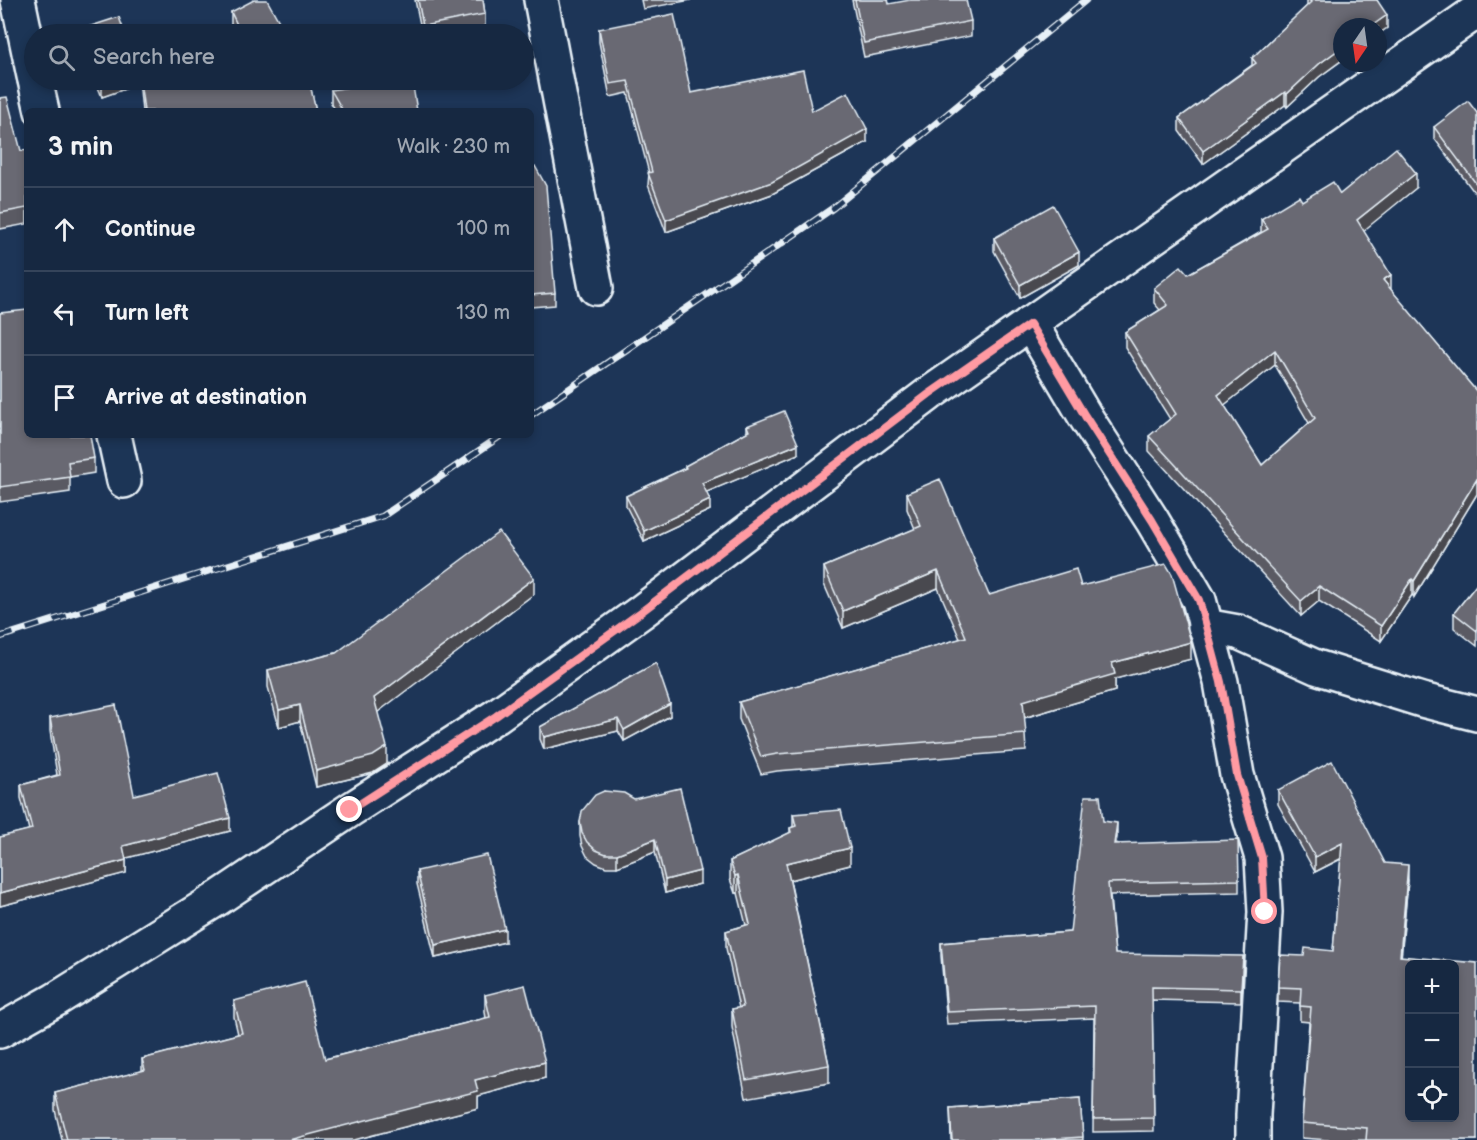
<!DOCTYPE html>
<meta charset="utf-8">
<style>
body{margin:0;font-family:"Balsamiq Sans",sans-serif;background:#23344c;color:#f1f3f6}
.controls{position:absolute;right:18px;bottom:18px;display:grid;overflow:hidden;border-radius:9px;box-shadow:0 3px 9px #0003}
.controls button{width:54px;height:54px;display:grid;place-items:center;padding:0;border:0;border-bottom:2px solid #35445a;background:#162841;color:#f1f3f6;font:30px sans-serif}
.compass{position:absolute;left:1333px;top:18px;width:54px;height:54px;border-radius:50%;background:#162841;box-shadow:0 3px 9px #0003;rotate:193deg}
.stop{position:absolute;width:18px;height:18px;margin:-14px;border:4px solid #ff9aa2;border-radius:50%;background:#fff}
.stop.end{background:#ff9aa2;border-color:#fff;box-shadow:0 2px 6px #0008}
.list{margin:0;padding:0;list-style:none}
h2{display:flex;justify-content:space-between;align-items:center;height:78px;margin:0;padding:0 24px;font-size:26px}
h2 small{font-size:20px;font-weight:400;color:#9ea6b1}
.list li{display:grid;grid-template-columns:39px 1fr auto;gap:18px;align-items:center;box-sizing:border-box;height:84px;padding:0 24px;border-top:2px solid #35445a}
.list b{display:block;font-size:22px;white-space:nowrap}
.list em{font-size:20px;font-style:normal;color:#9ea6b1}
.icon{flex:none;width:33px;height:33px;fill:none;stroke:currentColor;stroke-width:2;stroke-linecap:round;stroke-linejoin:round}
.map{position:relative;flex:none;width:1477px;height:1140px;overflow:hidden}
.search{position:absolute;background:#162841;box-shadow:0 3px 9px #0003;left:24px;top:24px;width:510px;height:66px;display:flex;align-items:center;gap:15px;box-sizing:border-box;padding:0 21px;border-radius:33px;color:#9ea6b1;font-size:22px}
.panel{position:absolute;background:#162841;box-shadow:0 3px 9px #0003;left:24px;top:108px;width:510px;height:330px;border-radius:9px}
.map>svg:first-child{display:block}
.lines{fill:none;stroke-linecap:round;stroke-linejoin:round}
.street-casing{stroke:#e8f1f8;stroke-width:38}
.secondary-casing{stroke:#e8f1f8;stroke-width:38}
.street{stroke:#1d3557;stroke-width:33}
.secondary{stroke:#1d3557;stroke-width:33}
.rail-casing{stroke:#e8f1f8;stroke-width:7}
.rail{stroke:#1d3557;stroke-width:4.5;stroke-dasharray:14;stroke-linecap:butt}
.wall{fill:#5a5a63;stroke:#e8f1f8;stroke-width:1.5;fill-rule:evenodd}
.shaded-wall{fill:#4a4a50;stroke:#e8f1f8;stroke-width:1.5}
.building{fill:#696973;stroke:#e8f1f8;stroke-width:1.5;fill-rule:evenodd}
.route{stroke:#ff9aa2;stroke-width:8}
</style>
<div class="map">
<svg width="1477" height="1140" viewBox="0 0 1477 1140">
<rect width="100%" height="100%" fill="#1d3557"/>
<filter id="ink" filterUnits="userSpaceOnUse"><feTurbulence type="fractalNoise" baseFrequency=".0167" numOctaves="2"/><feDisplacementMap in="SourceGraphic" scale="12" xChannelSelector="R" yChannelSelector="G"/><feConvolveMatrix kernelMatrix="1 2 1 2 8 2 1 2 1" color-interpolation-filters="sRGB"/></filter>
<g filter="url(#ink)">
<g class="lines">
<g class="street-casing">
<g id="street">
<polyline points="18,0 34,76"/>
<polyline points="541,0 596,288"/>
<polyline points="35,80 42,111"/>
<polyline points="1030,323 1085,416 1152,520 1199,600 1221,682 1237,775 1262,858 1265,912 1253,1115 1253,1140"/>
<polyline points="114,435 124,481"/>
<polyline points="1205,626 1238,632 1316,667 1422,700 1477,714"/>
</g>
</g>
<g class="secondary-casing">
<polyline id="secondary" points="0,1031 55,1000 217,899 350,810 496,716 641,612 929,394 1477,11"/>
</g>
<use href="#street" class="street"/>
<use href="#secondary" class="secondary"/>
<g class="rail-casing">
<g id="rail">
<polyline points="531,415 833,208 1086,0"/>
<polyline points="0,637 383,516 502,435"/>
</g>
</g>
<use href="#rail" class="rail"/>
</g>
<g class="wall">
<polygon points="415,0 483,0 485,14 485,27 447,34 422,34"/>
<polygon points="641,0 691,0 643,9"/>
<polygon points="852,0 888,0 889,4 971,21 971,36 864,57"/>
<polygon points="1307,0 1377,0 1387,28 1319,77 1287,107 1285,105 1203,164 1179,131 1179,118 1252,65 1252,58 1307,6"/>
<polygon points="231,12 286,34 233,31 231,27"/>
<polygon points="599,29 691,93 812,111 867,142 772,194 666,232 648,185 649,173 628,93 610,97 599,42"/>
<polygon points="95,80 139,80 139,84 102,97"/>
<polygon points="139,80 309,80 316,111 142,111"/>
<polygon points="331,90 417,111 336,111 331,103"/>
<polygon points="0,98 21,151 27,150 27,224 0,229"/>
<polygon points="1477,113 1477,196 1434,138 1434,127"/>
<polygon points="531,168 555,293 555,305 531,307"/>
<path d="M1416 188 1363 230 1391 290 1477 392V494L1414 597 1412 595 1381 641 1319 601 1301 616 1149 451V436L1170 419 1125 347V332L1160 310 1154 303V288L1188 274 1261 232V219L1302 201 1340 194ZM1275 365 1309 423 1262 465 1224 405Z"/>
<polygon points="994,238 1079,265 1020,298 994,251"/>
<polygon points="0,313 27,435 94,458 94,473 70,477 70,492 0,502"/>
<polygon points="747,426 798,454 706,492 710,510 644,541 626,506 626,496 685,468 685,466 747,432"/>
<polygon points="907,493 989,595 1081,586 1191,659 1115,679 1115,691 1024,718 1026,751 777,771 761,774 739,719 739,702 960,639 938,588 843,628 824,584 824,567 915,529 907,509"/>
<polygon points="1477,584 1477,646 1454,628 1454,613"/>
<polygon points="534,594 377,712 387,764 373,773 316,787 300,721 279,727 268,687 268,670 336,653"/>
<polygon points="656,663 670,716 624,741 618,731 544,749 540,739 540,727"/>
<polygon points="50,718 134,795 230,831 126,858 126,873 0,906 0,837 29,830 21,798 21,785 57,775 50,731"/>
<polygon points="1278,790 1385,863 1408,880 1401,956 1477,1140 1328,1140 1302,1138 1302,1123 1309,1022 1300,1021 1300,1003 1278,1002 1278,987 1304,956 1333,951 1341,859 1315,872 1278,804"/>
<polygon points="604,791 700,884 665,893 655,852 617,867 606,867 596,863 587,856 582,846 580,836 580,822"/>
<polygon points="793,814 850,865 790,880 829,1065 829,1083 746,1098 732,1027 732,1009 739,1008 726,948 726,931 746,925 738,893 735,893 730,879 730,861 790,833 790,828 793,827"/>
<polygon points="1103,821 1117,836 1116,843 1239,880 1239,892 1110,895 1115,954 1243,969 1241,1002 1152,1000 1154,1131 1093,1132 1094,1018 947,1024 941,956 941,943 1070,932"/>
<polygon points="417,871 505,942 435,958 417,884"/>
<polygon points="485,995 545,1078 478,1096 478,1108 354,1140 62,1140 55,1110 55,1093 142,1071 142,1059 238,1034 234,1017 234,1001 325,1059 486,1018 485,1012"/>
<polygon points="1080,1099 1083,1140 951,1140 950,1108"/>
</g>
<g class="shaded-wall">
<polygon points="1387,15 1387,28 1378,34 1378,27 1370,27"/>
<polygon points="1342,47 1342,60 1319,77 1287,107 1287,94 1319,64"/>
<polygon points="113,80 139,80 139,84 102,97 102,83"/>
<polygon points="1285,92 1285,105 1203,164 1203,151"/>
<polygon points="867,129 867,142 772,194 666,232 666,220"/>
<polygon points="1416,173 1416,188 1357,236 1357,220"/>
<polygon points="1079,252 1079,265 1020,298 1020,285"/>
<polygon points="1391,275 1391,290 1383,280"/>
<polygon points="1275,350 1275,365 1218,410 1218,395"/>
<polygon points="798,444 798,454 702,494 702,483"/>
<polygon points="1477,479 1477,494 1414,597 1414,581"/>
<polygon points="710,500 710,510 644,541 644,531"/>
<polygon points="938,571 938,588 843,628 843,611"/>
<polygon points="534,578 534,594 374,715 374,698"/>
<polygon points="1412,579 1412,595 1381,641 1381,626"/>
<polygon points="1319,586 1319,601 1301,616 1301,601"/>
<polygon points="1191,642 1191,659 1115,679 1115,691 1023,718 1023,701 1112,663"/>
<polygon points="670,704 670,716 624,741 624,730"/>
<polygon points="300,705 300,721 279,727 279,710"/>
<polygon points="618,719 618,731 544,749 544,737"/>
<polygon points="387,747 387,764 373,773 316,787 316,771"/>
<polygon points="230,818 230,831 123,859 123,846"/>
<polygon points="1117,823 1117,836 1114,856 1114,844"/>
<polygon points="655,839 655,852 617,867 617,854"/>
<polygon points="1342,843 1342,858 1315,872 1315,857"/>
<polygon points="850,848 850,865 786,881 786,863"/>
<polygon points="126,860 126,873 0,906 0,893"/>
<polygon points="1408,865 1408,880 1400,971 1400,956"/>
<polygon points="700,871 700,884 665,893 665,880"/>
<polygon points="738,875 738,893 735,893 735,876"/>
<polygon points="505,929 505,942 435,958 435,945"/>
<polygon points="1243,956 1243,969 1241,1002 1241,989"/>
<polygon points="545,1062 545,1078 478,1096 478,1108 354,1140 289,1140 475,1080"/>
</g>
<g class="building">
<polygon points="254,0 267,0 286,34 218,34 239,29 231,12"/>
<polygon points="418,0 483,0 485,14 423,26"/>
<polygon points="855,0 888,0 889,4 910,0 966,0 971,21 864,43"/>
<polygon points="1309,0 1377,0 1387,15 1370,27 1342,27 1342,47 1319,64 1287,94 1285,92 1203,151 1179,118 1256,63 1252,58 1311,2"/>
<polygon points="674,14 691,93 803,70 812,111 848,92 867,129 772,182 666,220 648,173 652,172 628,81 610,84 599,29"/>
<polygon points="119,17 125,34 84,34 82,29"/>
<polygon points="100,80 113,80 102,83"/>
<polygon points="140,80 309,80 316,111 144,111"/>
<polygon points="393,80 412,80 417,111 343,111 331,90"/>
<polygon points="7,97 21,151 27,150 27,208 0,213 0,98"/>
<polygon points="1468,101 1477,113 1477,185 1434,127"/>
<path d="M1396 148 1416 173 1357 220 1391 275 1383 280 1477 392V479L1414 581 1412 579 1381 626 1319 586 1301 601 1149 436 1176 414 1125 332 1168 305 1154 288 1181 266 1188 274 1268 229 1261 219 1299 196 1302 201 1333 182 1340 194ZM1275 350 1315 418 1262 465 1218 395Z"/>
<polygon points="535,166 546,186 555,293 531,295 531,168"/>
<polygon points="1053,205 1079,252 1020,285 994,238"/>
<polygon points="27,310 27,435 90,435 94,458 68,462 70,477 0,487 0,313"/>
<polygon points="784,411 798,444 702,483 710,500 644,531 626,496 686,468 685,466 749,431 747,426"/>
<polygon points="940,479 989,595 1076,569 1081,586 1166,564 1172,574 1191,642 1112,663 1115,674 1023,701 1026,734 777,754 761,757 739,702 966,637 938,571 843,611 824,567 921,526 907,493"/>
<polygon points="499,532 534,578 374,698 387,747 373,756 316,771 300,705 279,710 268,670 336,653"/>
<polygon points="1477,584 1477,631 1454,613"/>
<polygon points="656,663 670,704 624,730 618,719 544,737 540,727"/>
<polygon points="116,705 134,795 218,773 230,818 123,846 126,860 0,893 0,837 32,829 21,785 60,775 50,718"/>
<path d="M1332 761 1385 863 1408 865 1400 956 1477 963V1140H1366L1367 1128 1302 1123 1311 1007 1300 1006 1301 988 1278 987 1280 955 1304 956 1305 948 1333 951 1342 843 1315 857 1278 790ZM1410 964H1455V1118H1410Z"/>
<polygon points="680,788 700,871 665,880 655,839 617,854 606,854 596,850 587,842 582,833 580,822 582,811 595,795 604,791 624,793 634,799"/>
<polygon points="1085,796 1100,796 1103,821 1117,823 1114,844 1238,840 1239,880 1108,883 1115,954 1243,956 1241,989 1152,987 1154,1118 1093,1119 1095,1006 947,1012 941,943 1070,932"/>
<polygon points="841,810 850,848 786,863 829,1065 746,1080 732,1009 743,1007 726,931 750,924 738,875 735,876 730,861 791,832 790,828 796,826 793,814"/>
<polygon points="487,855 505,929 435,945 417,871"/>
<polygon points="305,982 325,1059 490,1017 485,995 525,985 545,1062 475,1080 478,1091 289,1140 67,1140 55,1093 145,1070 142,1059 242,1033 234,1001"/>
<polygon points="1080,1099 1083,1137 1037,1140 952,1140 950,1108"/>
</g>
</g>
<g class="lines" filter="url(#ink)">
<polyline class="route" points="350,810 496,716 641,612 929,394 1030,324 1085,416 1152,520 1199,600 1221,682 1237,775 1262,858 1265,912"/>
</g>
</svg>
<div class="controls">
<button>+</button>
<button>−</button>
<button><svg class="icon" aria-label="locate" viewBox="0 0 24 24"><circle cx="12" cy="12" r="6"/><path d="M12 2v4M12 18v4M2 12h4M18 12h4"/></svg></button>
</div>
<svg class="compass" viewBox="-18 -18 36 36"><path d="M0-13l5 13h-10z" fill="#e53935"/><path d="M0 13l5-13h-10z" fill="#9ea6b1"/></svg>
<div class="stop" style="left:1265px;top:912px"></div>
<div class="stop end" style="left:350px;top:810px"></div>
<div class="search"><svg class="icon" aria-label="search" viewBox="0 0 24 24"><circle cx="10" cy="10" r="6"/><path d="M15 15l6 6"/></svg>Search here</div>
<section class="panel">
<h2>3 min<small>Walk · 230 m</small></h2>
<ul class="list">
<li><svg class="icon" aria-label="ahead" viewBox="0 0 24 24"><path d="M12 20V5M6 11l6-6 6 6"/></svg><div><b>Continue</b></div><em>100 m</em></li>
<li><svg class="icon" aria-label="left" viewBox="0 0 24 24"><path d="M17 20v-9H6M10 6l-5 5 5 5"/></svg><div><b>Turn left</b></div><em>130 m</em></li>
<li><svg class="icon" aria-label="arrive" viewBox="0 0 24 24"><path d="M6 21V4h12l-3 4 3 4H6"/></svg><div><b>Arrive at destination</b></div></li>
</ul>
</section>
</div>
